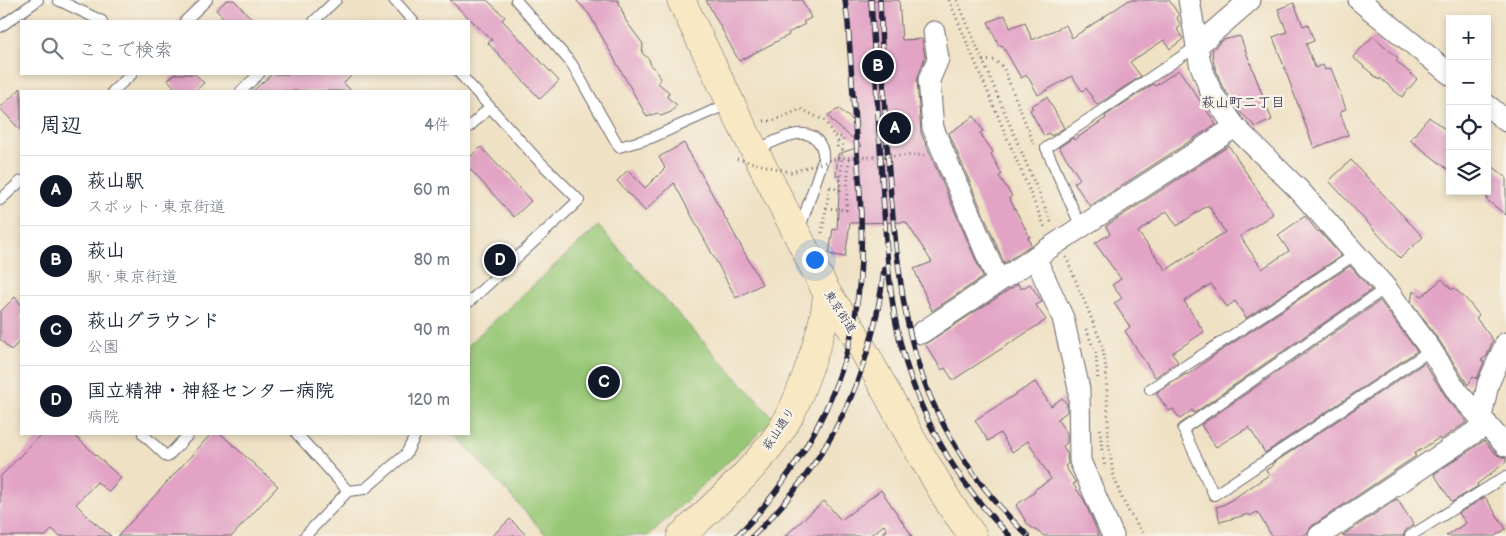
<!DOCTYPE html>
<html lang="ja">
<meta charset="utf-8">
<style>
body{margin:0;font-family:"Balsamiq Sans","Klee One",sans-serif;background:#f6f6f7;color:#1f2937}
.controls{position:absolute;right:15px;top:15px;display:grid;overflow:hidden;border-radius:0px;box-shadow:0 2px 8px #0003}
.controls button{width:45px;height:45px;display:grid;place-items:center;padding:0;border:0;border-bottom:1px solid #e0e1e3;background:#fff;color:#1f2937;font:25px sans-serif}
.you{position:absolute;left:814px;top:259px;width:18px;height:18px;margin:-12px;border:4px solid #fff;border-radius:50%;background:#1a73e8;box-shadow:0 0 0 8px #1a73e833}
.badge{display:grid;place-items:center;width:32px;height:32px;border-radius:50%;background:#111827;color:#fff;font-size:16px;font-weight:700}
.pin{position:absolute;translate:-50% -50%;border:2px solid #fff;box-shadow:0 1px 5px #0006}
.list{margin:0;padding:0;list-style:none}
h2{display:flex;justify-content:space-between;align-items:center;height:65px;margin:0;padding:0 20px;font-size:21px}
h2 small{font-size:16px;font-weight:400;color:#747a83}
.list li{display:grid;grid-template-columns:32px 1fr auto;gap:15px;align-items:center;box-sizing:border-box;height:70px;padding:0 20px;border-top:1px solid #e0e1e3}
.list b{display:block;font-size:19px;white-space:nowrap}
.list p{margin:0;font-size:16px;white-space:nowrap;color:#747a83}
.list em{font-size:16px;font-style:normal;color:#747a83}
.icon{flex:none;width:28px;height:28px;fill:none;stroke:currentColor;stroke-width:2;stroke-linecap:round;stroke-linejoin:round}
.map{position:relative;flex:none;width:1506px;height:536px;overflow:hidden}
.search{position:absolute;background:#fff;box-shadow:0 2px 8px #0003;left:20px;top:20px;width:450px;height:55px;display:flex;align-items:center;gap:12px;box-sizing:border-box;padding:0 18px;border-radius:0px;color:#747a83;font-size:19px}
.panel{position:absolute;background:#fff;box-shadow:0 2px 8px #0003;left:20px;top:90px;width:450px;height:345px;border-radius:0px}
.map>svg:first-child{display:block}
.green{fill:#97c776;stroke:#5c7458}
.building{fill:#e2a3c5;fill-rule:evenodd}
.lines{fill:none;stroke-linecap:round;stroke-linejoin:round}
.lane-casing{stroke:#6a656b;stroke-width:12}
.street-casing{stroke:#6a656b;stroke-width:23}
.secondary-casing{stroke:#6a656b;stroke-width:29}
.path{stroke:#6a656b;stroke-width:3;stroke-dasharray:1 4;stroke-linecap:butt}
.lane{stroke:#fff;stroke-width:10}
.street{stroke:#fff;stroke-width:21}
.secondary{stroke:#f8e8c3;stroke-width:28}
.rail-casing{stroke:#22223b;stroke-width:5.5}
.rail{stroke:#f7f3e8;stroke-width:4;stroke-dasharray:11;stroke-linecap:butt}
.path-bridge{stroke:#6a656b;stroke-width:3;stroke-dasharray:1 4;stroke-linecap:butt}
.labels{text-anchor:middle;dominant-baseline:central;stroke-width:5;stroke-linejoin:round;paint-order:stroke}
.street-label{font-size:12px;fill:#22223b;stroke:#f7f3e8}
.neighbourhood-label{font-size:14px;fill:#22223b;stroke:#f7f3e8}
</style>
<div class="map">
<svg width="1506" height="536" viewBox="0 0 1506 536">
<rect width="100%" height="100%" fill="#f7f3e8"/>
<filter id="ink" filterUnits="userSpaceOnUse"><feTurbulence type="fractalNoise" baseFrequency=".02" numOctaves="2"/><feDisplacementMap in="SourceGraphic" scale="10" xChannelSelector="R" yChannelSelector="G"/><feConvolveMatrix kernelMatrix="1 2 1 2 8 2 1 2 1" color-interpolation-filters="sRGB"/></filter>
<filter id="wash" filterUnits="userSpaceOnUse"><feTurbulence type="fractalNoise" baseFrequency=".0096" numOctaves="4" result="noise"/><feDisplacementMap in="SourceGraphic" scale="20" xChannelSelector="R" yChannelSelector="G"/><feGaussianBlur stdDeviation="1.12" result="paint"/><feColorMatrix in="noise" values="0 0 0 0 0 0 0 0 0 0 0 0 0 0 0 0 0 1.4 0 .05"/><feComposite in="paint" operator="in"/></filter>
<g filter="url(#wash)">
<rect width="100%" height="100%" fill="#efe1c4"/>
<polygon class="green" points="598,226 774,419 648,536 547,536 455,434 469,434 469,344"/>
<g id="blocks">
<g class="building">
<polygon points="227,0 234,0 254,21 227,21 216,10"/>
<polygon points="450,0 487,0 505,17 502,20 559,81 540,99 488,43 492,40"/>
<polygon points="576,0 618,0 626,21 643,44 642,53 649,59 651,66 656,70 660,79 658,83 669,92 667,97 677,105 671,112 661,116 657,113 647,117 589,14"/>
<polygon points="706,0 802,0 811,18 803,22 805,24 788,33 789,35 739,61"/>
<polygon points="847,0 899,0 902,40 922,39 925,57 917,81 921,133 983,277 932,311 914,269 932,262 906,222 850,223 845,257 829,254 833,229 837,230 840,176 836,176 838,154 862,146 834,123 828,115 839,109 857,124"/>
<polygon points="1129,0 1169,0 1179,15 1177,18 1181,26 1177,29 1183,39 1170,49 1164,40 1130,62 1141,76 1097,105 1086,88 1082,91 1072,76 1038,95 1027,75 1021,78 1002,45 999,46 988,22 1005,15 1010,28 1025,22 1032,40 1066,25 1072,38"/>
<polygon points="1294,3 1303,26 1308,24 1314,41 1306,44 1315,68 1323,65 1325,70 1331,68 1346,109 1340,112 1348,135 1314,148 1273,37 1287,32 1278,9"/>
<polygon points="1240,36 1272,120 1256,127 1241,113 1222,86 1214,64 1212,52 1213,49 1223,40"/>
<polygon points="1373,36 1398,58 1396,61 1417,79 1402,97 1380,78 1379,80 1353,57"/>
<polygon points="1179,70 1216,124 1090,206 1074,183 1080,179 1059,147 1073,138 1074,140 1106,118 1105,116 1153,84 1155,86"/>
<polygon points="175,74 195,74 204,83 195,91 178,91 168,80"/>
<polygon points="272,74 353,74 344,83 351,91 253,91"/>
<polygon points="21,88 21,131 0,108"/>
<polygon points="1047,97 1064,128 1051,136 1049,133 1044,136 1030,110 1033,108 1031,106"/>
<polygon points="974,116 983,131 980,133 993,152 991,154 1002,174 999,176 1012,196 1009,198 1030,237 1028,237 1031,245 1004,263 949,133"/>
<polygon points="1429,117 1450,133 1450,171 1410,140"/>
<polygon points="684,143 762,284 736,298 674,183 645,211 617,181 628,170 645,188 665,168 659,157"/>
<path d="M1229 146 1273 214 1240 236 1262 269 1289 251 1278 235 1305 216 1318 232 1319 231 1341 256 1246 318 1235 301 1227 307 1211 284 1184 301 1204 332 1172 353 1178 362 1155 377 1125 331 1130 327 1114 303 1122 298 1112 285 1121 279 1095 243 1110 234 1106 226ZM1208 205 1225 232 1166 270 1138 232 1167 211 1177 226Z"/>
<polygon points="481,147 531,201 514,217 469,168 469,158"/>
<polygon points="1351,160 1423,237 1400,258 1329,181"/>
<polygon points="1487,162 1506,177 1506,215 1487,200"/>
<polygon points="1350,266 1371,290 1194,413 1192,410 1180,419 1173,409 1169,411 1156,393 1186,374 1187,375 1222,350"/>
<polygon points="1442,279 1452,290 1454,288 1466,299 1479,315 1476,318 1493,340 1487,356 1481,360 1484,362 1477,379 1473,377 1468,385 1441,343 1411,302 1413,291 1422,296"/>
<polygon points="1018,284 1021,289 1030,284 1042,302 1036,305 1046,320 953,380 945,368 942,370 925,344"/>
<polygon points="15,297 21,304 21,340 11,350 0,339 0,312"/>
<polygon points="1380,301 1417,351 1265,453 1249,427 1216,447 1201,425"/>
<polygon points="1424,363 1448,400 1467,422 1440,440 1439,438 1414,454 1416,456 1312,526 1307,533 1303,536 1272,536 1257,512 1250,516 1249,514 1220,522 1216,507 1225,504 1269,475 1266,470 1273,466 1272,464"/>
<polygon points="1035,382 1051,406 1062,398 1067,404 1067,412 1057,419 1067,433 1067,443 1063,446 1067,453 1068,464 1065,466 1076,483 1073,484 1084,500 1099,536 1044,536 1028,525 1016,505 1035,492 1034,490 1051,479 1028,441 1012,452 1000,433 988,441 975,420"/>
<polygon points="41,434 73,434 121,478 109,492 97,482 76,504 89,518 111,536 60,536 52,529 46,536 0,536 0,477"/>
<polygon points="211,434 221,434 278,486 232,536 118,536"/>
<polygon points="1484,441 1497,455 1506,458 1506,462 1477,484 1478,486 1452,502 1434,474"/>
<polygon points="881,490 912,536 877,536 887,530 884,525 869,536 785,536 824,501 841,520"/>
<polygon points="1485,497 1506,529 1495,536 1446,536 1466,523 1459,513"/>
<polygon points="1397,499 1414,525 1406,530 1403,536 1342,536"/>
<polygon points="510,519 527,536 492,536"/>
</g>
</g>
</g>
<g filter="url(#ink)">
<use href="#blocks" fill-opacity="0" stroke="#6a656b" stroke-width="1"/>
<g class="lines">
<g class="lane-casing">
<g id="lane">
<polyline points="58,0 102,21"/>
<polyline points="394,0 413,21"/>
<polyline points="516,0 572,64 619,147 651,138 730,103"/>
<polyline points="185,21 207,0"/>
<polyline points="314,21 336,0"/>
<polyline points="0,27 38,0"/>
<polyline points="460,74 536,158 579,200 469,302"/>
<polyline points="113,91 132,74"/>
<polyline points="241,91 259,74"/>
<polyline points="469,127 490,107"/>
<path d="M756 150C772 143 801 125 816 139 822 145 824 151 823 160L800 228"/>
<polyline points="0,200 21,181"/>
<polyline points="1081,227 1046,148 1197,46"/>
<polyline points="1386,288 1183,429 1214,495 1431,350"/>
<polyline points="1150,389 1356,254"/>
<polyline points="143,434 167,457 189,434"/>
<polyline points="297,434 348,491"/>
<polyline points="305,536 348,491 365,489 406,454 416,434"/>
<polyline points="1410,536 1506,476"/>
</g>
</g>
<g class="street-casing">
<g id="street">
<polyline points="1189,0 1200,63 1211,92 1235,127 1299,190 1386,288 1431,350 1458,393 1506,446"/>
<polyline points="1359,0 1450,74"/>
<polyline points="934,32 938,59 929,80 933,128 998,281"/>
<polyline points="1197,46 1250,0"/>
<polyline points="1487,105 1506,121"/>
<polyline points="1035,257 1063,318 1079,389 1080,461 1113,536"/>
<polyline points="921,333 1081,227 1235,127"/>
<polyline points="1481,417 1488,384 1506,343"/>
<polyline points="1319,536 1487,424"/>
</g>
</g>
<g class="secondary-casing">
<g id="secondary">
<polyline points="681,0 737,116 827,293 852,329 910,436 950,504 973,536"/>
<path d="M681 536C717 503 766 460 789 417 799 397 806 377 813 356 820 335 826 315 827 293"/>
</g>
</g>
<g class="path">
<polyline points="949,0 1046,230"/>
<polyline points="957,0 1052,224"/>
<polyline points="983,61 994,60 1003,67 1034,144"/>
<polyline points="764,121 773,121 801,109 825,121 838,142 837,149"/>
<polyline points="883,157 883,146"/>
<polyline points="830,187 840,190 843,138 834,135"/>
<polyline points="826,208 846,210 849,158"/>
<polyline points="822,233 830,185"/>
<polyline points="1066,257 1102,344 1106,369 1109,448 1113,473 1120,494 1130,514 1145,536"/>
<polyline points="1086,329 1096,354 1098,380"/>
<polyline points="1100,429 1102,451 1105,467"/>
</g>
<use href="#lane" class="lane"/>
<use href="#street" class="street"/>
<use href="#secondary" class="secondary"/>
<g class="rail-casing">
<g id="rail">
<path d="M871 0C875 59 878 119 882 178 885 225 887 272 895 318 910 400 951 478 1010 536"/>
<path d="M880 0C883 76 886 152 894 227 900 284 907 341 929 394 952 448 986 496 1028 536"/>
<path d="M737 536C801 471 847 388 858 296 864 248 861 200 857 152 854 109 851 66 848 23L845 0"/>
<path d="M753 536C830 461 872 376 884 269"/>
</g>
</g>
<use href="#rail" class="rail"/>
<polyline class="path-bridge" points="737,159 791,172 839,158 924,155"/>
</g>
</g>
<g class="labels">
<g class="street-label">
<text transform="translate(840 312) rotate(57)">東京街道</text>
<text transform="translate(779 429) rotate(-57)">萩山通り</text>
</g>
<g class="neighbourhood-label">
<text x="1243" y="102">萩山町二丁目</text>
</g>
</g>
</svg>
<div class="controls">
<button>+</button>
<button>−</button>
<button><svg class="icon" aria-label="locate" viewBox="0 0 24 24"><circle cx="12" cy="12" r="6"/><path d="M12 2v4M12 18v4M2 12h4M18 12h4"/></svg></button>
<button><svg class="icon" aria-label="layers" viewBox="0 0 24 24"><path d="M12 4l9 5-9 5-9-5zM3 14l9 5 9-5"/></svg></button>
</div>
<div class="you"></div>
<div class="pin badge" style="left:895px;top:128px">A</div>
<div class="pin badge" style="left:878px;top:66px">B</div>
<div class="pin badge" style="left:604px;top:382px">C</div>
<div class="pin badge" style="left:500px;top:260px">D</div>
<div class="search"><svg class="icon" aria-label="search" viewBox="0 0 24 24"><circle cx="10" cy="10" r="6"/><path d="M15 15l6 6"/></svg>ここで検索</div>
<section class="panel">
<h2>周辺<small>4件</small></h2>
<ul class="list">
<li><span class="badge">A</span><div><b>萩山駅</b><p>スポット · 東京街道</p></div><em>60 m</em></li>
<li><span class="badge">B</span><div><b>萩山</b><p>駅 · 東京街道</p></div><em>80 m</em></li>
<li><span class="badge">C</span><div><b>萩山グラウンド</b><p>公園</p></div><em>90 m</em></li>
<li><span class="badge">D</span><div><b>国立精神・神経センター病院</b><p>病院</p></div><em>120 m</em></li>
</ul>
</section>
</div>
